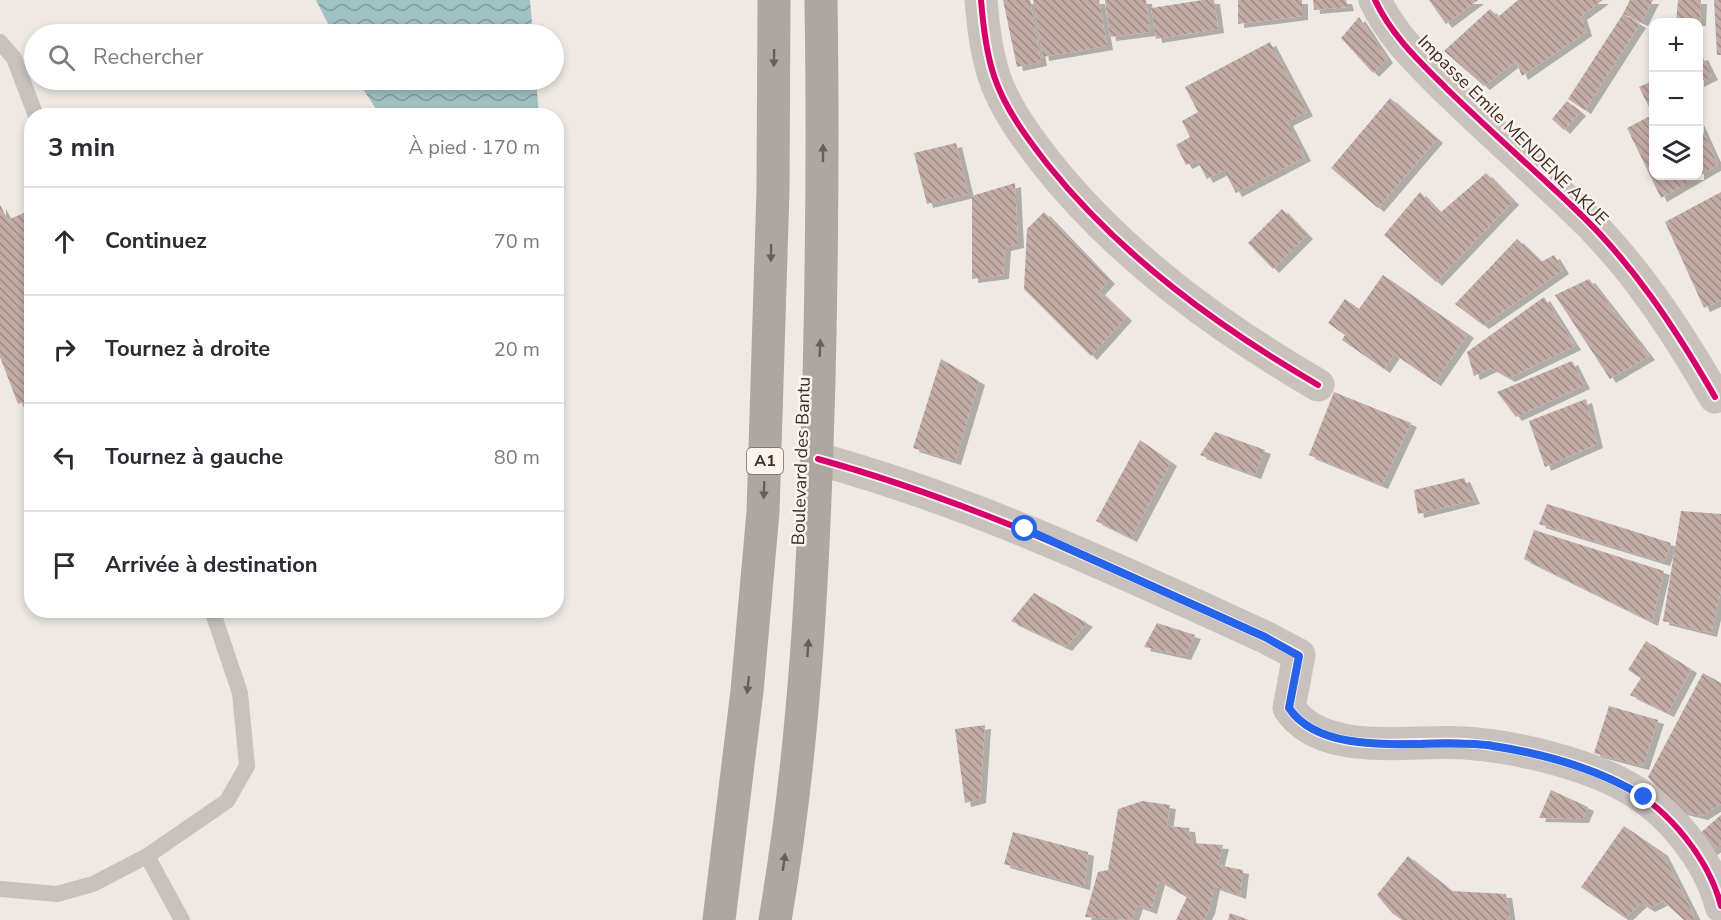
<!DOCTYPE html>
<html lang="fr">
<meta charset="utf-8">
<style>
body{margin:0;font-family:"Nunito Sans",sans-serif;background:#f2f2f3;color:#2b2b33}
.controls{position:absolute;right:18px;top:18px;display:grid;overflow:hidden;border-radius:12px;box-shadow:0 3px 9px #0003}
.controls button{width:54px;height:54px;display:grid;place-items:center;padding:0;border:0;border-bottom:2px solid #e1e1e2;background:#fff;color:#2b2b33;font:30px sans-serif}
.stop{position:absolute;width:18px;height:18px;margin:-14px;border:4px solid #2563eb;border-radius:50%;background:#fff}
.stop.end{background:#2563eb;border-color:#fff;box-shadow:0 2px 6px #0008}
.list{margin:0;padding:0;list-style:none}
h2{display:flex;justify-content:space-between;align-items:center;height:78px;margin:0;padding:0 24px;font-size:26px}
h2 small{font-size:20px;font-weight:400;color:#7c7c81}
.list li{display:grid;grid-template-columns:39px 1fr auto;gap:18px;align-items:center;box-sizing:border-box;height:108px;padding:0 24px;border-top:2px solid #e1e1e2}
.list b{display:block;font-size:22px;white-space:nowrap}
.list em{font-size:20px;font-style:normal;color:#7c7c81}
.icon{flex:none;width:33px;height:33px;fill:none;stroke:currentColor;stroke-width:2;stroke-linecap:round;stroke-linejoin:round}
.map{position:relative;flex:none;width:1721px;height:920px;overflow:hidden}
.search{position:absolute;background:#fff;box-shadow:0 3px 9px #0003;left:24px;top:24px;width:540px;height:66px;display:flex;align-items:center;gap:15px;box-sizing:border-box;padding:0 21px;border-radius:33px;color:#7c7c81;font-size:22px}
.panel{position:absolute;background:#fff;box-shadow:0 3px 9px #0003;left:24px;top:108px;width:540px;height:510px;border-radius:24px}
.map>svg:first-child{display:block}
.water{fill:url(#water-waves)}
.building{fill:url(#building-back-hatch);filter:url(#shadow)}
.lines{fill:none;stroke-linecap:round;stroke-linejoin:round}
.service{stroke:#c8c1bd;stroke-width:16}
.minor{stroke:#c8c1bd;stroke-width:33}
.trunk{stroke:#ada7a2;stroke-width:33}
.cycleway-casing{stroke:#fbf3ec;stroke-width:10}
.cycleway{stroke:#d6006c;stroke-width:6}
.oneway{fill:#685e5a}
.route{stroke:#2563eb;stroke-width:8}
.labels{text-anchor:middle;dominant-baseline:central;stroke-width:5;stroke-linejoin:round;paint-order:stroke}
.shield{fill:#fbf3ec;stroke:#746964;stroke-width:1.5}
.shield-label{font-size:16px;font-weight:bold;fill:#3a2e2a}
.street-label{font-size:18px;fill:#3a2e2a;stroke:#fbf3ec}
</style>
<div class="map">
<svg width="1721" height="920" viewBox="0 0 1721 920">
<defs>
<pattern id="water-waves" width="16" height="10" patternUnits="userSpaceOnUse" patternTransform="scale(1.5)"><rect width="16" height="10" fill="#a0c2c0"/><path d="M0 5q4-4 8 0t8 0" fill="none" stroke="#839e9c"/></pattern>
<pattern id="building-back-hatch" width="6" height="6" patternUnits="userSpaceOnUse" patternTransform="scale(1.5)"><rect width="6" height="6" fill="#c3aca5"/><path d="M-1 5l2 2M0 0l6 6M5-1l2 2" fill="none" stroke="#9f8c87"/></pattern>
<filter id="shadow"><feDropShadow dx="6" dy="4" stdDeviation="0" flood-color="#0004"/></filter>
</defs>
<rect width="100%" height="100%" fill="#eee9e4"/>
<g class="water">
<polygon points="316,0 530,0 533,34 333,34"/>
<polygon points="357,80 536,80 539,115 380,115"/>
</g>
<g class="building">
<polygon points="1003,0 1030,0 1041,62 1017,67"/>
<polygon points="1033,0 1099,0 1107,46 1043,57"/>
<polygon points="1105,0 1146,0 1150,32 1110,37"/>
<polygon points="1203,0 1214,0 1218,29 1156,39 1151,8"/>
<polygon points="1238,0 1302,0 1302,16 1238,24"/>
<polygon points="1313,0 1346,0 1348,7 1314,10"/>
<polygon points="1429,0 1478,0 1446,24"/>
<polygon points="1518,0 1603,0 1581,16 1586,32 1522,76 1516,61 1484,86 1444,51 1490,9 1498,17"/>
<polygon points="1630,0 1653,0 1642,22 1623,14"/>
<polygon points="1678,0 1701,0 1700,22 1676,22"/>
<polygon points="1714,0 1721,0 1721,55 1717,55"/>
<polygon points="1623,14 1640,24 1585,110 1568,99"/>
<polygon points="1359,17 1387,59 1373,73 1341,38"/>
<polygon points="1270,42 1307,112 1287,122 1305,157 1236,193 1224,170 1207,179 1197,160 1186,165 1176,145 1190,137 1182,121 1198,112 1185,87"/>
<polygon points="1702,56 1712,76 1698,83 1698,57"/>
<polygon points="1654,80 1654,105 1649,107 1639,87"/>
<polygon points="1390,98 1437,139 1378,208 1331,168"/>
<polygon points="1567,101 1580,112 1564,130 1552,119"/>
<polygon points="1654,114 1654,176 1698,176 1698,121 1718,165 1661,198 1627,128"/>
<polygon points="956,143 968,194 927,204 914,153"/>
<polygon points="1486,173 1513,201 1436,282 1384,235 1420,192 1440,213"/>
<polygon points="1015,183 1018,244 1005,247 1003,275 972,279 972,196"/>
<polygon points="1721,192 1721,300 1704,308 1665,222"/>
<polygon points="0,205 8,220 30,210 32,214 32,256 25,259 32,278 32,399 18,404 0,357"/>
<polygon points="1282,209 1307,235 1273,269 1248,243"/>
<polygon points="1044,212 1109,280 1099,291 1126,317 1091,356 1024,289 1027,229"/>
<polygon points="1517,239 1541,262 1554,255 1563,270 1483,325 1455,304"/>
<polygon points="1383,275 1468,334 1435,382 1394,354 1384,369 1342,340 1345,335 1328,323 1345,299 1359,309"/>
<polygon points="1589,279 1649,356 1610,379 1555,295"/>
<polygon points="1544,297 1575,346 1509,378 1491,368 1474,376 1467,352"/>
<polygon points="941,359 979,381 955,461 913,448"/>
<polygon points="1572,361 1584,385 1516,417 1497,392"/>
<polygon points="1334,392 1411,423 1382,485 1309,455"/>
<polygon points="1586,399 1597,444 1545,467 1529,421"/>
<polygon points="1215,432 1265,450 1255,475 1200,455"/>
<polygon points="1140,440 1171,462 1131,538 1096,521"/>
<polygon points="1464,478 1474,500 1418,514 1414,490"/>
<polygon points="1547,504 1671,543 1664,562 1539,524"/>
<polygon points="1681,511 1721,514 1721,590 1711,633 1663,621"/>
<polygon points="1534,530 1664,571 1652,622 1524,559"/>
<polygon points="1034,593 1087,623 1066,647 1011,621"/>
<polygon points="1157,623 1195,635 1185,656 1144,647"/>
<polygon points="1646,641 1691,669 1668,713 1630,695 1641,678 1628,670"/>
<polygon points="1703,673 1721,683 1721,804 1702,816 1677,810 1648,777"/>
<polygon points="1609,706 1658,720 1643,766 1594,753"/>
<polygon points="985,725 980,799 965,803 955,729"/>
<polygon points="1551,790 1588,807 1583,819 1539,818"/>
<polygon points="1142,801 1170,805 1167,826 1189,828 1191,843 1223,845 1218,865 1243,870 1240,895 1214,886 1209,910 1204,920 1176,920 1187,897 1159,881 1151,910 1137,905 1132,920 1085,917 1098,872 1108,870 1118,809"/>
<polygon points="1721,815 1721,844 1710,852 1699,834"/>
<polygon points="1624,826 1662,852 1695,917 1692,920 1684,920 1663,901 1649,908 1641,903 1625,918 1581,887"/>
<polygon points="1013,832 1088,852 1084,886 1004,864"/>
<polygon points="1408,856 1452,891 1506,894 1510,920 1402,920 1392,913 1377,895"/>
<polygon points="1230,913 1249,920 1228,920"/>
</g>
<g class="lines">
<g class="service">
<polyline points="0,42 14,58 36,116"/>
<polyline points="147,856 182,920"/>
<polyline points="0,889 57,894 93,884 147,856 227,801 247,766 240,693 212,610"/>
</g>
<g class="minor">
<path d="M981 0C983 25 986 52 994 76 1005 109 1027 138 1048 165 1122 257 1217 326 1318 385"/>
<path d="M1375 0C1391 35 1420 62 1446 88 1488 129 1531 167 1573 207 1632 262 1675 328 1715 397"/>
<path d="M818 459C974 502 1118 570 1265 637L1299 655 1289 708C1323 759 1412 739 1465 743 1513 746 1585 763 1627 787 1669 810 1709 859 1721 906"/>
</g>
<g class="trunk">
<polyline points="719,920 747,691 763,512 773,190 774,0"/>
<path d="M775 920C806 741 814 561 819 380 822 253 823 127 821 0"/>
</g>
<g class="cycleway-casing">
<g id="cycleway">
<path d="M981 0C983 25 986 52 994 76 1005 109 1027 138 1048 165 1122 257 1217 326 1318 385"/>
<path d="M1375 0C1391 35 1420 62 1446 88 1488 129 1531 167 1573 207 1632 262 1675 328 1715 397"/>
<path d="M818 459C974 502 1118 570 1265 637L1299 655 1289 708C1323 759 1412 739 1465 743 1513 746 1585 763 1627 787 1669 810 1709 859 1721 906"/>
</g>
</g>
<use href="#cycleway" class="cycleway"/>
</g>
<defs><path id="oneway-solid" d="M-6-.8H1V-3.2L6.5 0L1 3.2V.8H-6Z" transform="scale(1.5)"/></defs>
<g class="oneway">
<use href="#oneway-solid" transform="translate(774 58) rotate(91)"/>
<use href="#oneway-solid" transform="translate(823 153) rotate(-90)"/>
<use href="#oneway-solid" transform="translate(771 253) rotate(91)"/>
<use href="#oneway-solid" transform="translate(820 348) rotate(-88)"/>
<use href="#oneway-solid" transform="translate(764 490) rotate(92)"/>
<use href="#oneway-solid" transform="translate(808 648) rotate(-86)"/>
<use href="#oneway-solid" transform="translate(748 685) rotate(96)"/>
<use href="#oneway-solid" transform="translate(784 862) rotate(-82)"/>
</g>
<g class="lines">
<path class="route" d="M1025 529 1265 637 1299 656 1289 708C1326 763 1435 736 1493 746 1544 754 1599 769 1644 797"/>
</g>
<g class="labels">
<rect class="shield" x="747" y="448" width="36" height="26" rx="4.5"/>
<g class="shield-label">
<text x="765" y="461">A1</text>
</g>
<g class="street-label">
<text transform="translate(1513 130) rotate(45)">Impasse Emile MENDENE AKUE</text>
<text transform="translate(801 461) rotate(-88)">Boulevard des Bantu</text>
</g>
</g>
</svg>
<div class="controls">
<button>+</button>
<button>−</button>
<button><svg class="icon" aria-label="layers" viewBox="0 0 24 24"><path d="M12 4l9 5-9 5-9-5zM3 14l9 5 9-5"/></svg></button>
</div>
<div class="stop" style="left:1025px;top:529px"></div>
<div class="stop end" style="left:1644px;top:797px"></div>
<div class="search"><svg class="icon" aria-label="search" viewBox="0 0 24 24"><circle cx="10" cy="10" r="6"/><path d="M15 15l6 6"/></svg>Rechercher</div>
<section class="panel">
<h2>3 min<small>À pied · 170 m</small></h2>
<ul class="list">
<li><svg class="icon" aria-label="ahead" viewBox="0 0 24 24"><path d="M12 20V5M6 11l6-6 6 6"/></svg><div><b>Continuez</b></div><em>70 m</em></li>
<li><svg class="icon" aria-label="right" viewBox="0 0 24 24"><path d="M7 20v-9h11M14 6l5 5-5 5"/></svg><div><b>Tournez à droite</b></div><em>20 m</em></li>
<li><svg class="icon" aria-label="left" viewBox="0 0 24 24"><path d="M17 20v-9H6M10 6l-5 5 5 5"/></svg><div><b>Tournez à gauche</b></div><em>80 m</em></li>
<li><svg class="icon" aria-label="arrive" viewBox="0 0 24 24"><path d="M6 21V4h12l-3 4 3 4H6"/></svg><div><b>Arrivée à destination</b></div></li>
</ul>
</section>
</div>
